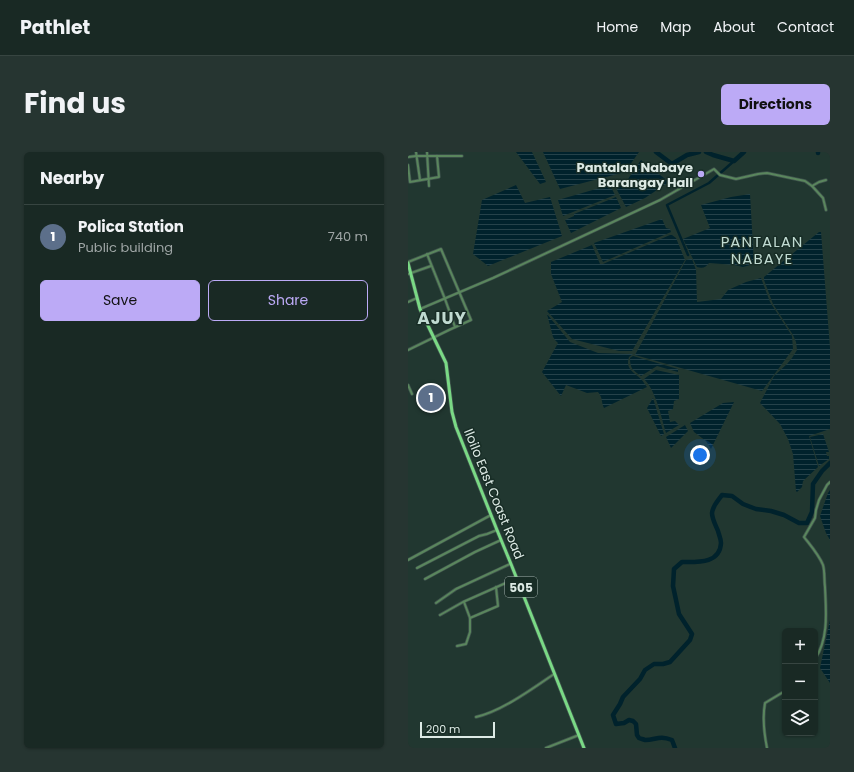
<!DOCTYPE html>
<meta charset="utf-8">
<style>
body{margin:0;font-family:Poppins,sans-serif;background:#263531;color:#f1f3f6}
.controls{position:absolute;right:12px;bottom:12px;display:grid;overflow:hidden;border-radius:6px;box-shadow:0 1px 3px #0004}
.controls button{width:36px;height:36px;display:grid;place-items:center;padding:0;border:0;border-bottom:1px solid #374541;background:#192924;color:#f1f3f6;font:20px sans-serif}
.scale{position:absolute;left:12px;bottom:10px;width:75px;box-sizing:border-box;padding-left:4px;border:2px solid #ddeae5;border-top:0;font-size:11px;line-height:14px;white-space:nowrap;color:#ddeae5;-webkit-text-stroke:3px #182d26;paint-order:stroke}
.you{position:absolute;left:292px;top:303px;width:14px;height:14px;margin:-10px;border:3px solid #fff;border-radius:50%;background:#1a73e8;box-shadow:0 0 0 6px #1a73e833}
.badge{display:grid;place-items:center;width:26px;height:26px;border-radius:50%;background:#bcaaf6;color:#fff;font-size:13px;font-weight:700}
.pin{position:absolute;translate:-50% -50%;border:2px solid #fff;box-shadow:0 1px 4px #0006}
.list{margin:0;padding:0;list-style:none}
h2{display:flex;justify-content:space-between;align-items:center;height:52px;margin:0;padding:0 16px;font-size:17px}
h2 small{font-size:13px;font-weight:400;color:#9fa6a6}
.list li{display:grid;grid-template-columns:26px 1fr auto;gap:12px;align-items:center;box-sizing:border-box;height:64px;padding:0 16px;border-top:1px solid #374541}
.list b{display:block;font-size:15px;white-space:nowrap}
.list p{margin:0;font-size:13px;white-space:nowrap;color:#9fa6a6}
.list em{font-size:13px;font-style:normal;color:#9fa6a6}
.actions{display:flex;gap:8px;padding:12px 16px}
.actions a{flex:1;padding:9px 0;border:1px solid #bcaaf6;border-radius:6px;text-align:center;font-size:14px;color:#bcaaf6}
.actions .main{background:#bcaaf6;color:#111}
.icon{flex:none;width:22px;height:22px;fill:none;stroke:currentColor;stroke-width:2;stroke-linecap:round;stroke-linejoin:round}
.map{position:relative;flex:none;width:422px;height:596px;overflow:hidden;border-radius:6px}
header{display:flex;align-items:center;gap:24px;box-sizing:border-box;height:56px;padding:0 20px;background:#192924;border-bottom:1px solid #374541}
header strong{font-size:19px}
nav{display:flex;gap:22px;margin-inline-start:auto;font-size:14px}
.intro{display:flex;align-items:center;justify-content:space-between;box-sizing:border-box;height:96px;padding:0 24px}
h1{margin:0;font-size:28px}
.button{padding:10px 18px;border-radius:6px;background:#bcaaf6;color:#111;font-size:14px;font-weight:700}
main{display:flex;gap:24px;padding:0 24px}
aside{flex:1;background:#192924;border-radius:6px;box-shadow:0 1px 3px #0004}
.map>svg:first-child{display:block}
.water{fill:url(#water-rules)}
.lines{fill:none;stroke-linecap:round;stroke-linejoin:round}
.canal{stroke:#00222c;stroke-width:2.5}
.river{stroke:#00222c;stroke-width:4.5}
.street-casing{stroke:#3f544d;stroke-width:3.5}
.primary-casing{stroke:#3f544d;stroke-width:4.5}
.street{stroke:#5a865d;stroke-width:2}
.primary{stroke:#7ad985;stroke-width:3}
.poi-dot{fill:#bcaaf6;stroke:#182d26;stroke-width:1.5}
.labels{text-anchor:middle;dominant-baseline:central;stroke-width:3;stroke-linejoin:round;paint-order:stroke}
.shield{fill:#182d26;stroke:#a2b1ac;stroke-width:1}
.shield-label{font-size:12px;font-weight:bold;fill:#ddeae5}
.poi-label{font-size:13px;font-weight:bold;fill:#ddeae5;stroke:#182d26;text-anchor:end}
.street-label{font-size:13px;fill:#ddeae5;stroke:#182d26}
.quarter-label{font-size:15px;letter-spacing:1px;fill:#c0dad1;stroke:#182d26}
.district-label{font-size:17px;font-weight:bold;letter-spacing:1px;fill:#c0dad1;stroke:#182d26}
</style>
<header>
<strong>Pathlet</strong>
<nav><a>Home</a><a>Map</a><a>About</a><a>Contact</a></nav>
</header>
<div class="intro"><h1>Find us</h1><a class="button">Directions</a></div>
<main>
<aside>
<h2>Nearby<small></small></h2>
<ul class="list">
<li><span class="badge" style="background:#5c6f8a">1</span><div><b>Polica Station</b><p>Public building</p></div><em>740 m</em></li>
</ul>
<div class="actions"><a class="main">Save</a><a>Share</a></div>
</aside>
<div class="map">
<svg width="422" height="596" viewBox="0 0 422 596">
<defs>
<pattern id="water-rules" width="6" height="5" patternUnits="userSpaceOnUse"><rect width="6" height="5" fill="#00222c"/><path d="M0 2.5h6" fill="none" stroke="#25424a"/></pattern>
</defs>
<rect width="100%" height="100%" fill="#213730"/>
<g class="water">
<polygon points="108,0 124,0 138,30 132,32"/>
<polygon points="135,0 231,0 217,20 152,37"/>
<polygon points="233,8 261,30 237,46 218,55 209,38 209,36 220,27"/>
<polygon points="108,33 117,51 142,45 154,84 80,114 65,102 74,48"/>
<polygon points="202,33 207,43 155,64 150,48"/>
<path d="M342 42 346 112 335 115 327 113 301 111C298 115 295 117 289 115L275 87 302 76 293 53 323 45Z"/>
<polygon points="208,45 213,56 163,81 157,68 166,64 166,62"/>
<polygon points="254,67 258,76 262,77 263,80 195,110 186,91"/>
<polygon points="411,80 413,80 422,196 422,277 401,284 410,315 409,316 395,329 394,335 389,340 388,339 385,302 380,287 372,272 352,251 366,224 379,212 384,206 389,198 388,190 385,183 365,152 356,128 356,125"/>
<polygon points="262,83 264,83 268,86 277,108 224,199 211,199 164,187 139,159 154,150 143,122 143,110 184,93 192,112 195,112"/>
<polygon points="282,107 284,107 288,118 289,150 313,147 320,138 338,130 353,126 362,150 384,184 385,197 354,239 227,203 278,108"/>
<path d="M139 162 162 190 190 201 225 202 221 205C217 217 226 220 233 227 236 230 237 233 239 235L196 256C193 250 195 246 190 240L179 241 158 233 153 244 134 220 150 191 147 188 145 185Z"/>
<path d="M225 204 270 217V220L249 214 233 224C225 218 222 217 222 206Z"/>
<path d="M248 218 271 223V247L266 249 265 257 260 259 262 270 267 269 271 273 258 281C253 264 248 239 236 227Z"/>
<polygon points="245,246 256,282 253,284 239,256"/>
<polygon points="326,250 303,297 298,289 286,280 282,271 315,251"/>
<polygon points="277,273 280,279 263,296 258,285"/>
<polygon points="415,282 421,300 418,300 419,304 421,304 421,307 411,314 402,285"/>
<polygon points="422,338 422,388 418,381 412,364 420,341"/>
<polygon points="422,468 422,531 412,516"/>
</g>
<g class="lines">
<polyline class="canal" points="280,103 259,53 301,31 326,9"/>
<g class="river">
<polyline points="248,0 264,12 279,3 291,0"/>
<polyline points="298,0 305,3 326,9 336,0"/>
<polyline points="410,0 410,1"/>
<path d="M267 596 264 588C251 583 248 588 237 588 235 587 233 587 231 586L229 583 228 572 225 569 221 568 216 571 208 572 205 563 212 552 215 545 232 527 237 518 246 512H255L262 510 282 488 284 482 271 462 265 434 266 417 274 410C289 410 312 412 313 391 313 387 311 383 310 379 308 374 304 367 304 361 305 353 310 349 314 343L324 344 335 352 348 357 363 359 376 363 391 371H399L404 360 405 332 414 319 422 311"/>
</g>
<g class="street-casing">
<g id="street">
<polyline points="8,0 12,28"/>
<polyline points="19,0 21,34"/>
<polyline points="0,5 8,4 54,4"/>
<polyline points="0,13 2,30 31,25 29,4"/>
<polyline points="404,34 411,30 418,28"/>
<polyline points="19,102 37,147 47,175"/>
<polyline points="0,110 33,97 63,168 41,178 0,198"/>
<polyline points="0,122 23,114"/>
<polyline points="0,150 9,146"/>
<polyline points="12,157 85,126 252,48 306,17 312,23 328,27 350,22 359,21 397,29 404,34 415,46 418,58"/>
<polyline points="0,233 4,242"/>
<polyline points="0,408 83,363"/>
<polyline points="9,416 71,384 79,382 89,378"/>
<polyline points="17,427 67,400 93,388"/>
<polyline points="56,450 62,466"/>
<polyline points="28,451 48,437 102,412"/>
<polyline points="32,463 55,450 109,426"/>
<polyline points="49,494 58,492 62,480 62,466 90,454 88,435"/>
<path d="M407 507C421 486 418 459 417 435 416 428 417 420 415 413 411 403 403 394 396 385L407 366 408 358 411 348 419 333 422 330"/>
<path d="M68 565C94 559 124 537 146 522"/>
<polyline points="138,596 171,583"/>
<path d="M359 596C356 581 354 567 357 551L377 539"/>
</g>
</g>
<g class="primary-casing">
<polyline id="primary" points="0,111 12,157 38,211 44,260 48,275 89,378 103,412 176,596"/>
</g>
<use href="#street" class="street"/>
<use href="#primary" class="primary"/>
</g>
<circle class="poi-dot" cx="293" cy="22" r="4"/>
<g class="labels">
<rect class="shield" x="97" y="425" width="32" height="20" rx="3"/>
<g class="shield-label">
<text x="113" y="435">505</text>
</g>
<g class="poi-label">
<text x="285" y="15">Pantalan Nabaye<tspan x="285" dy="15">Barangay Hall</tspan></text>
</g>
<g class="street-label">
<text transform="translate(86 342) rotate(68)">Iloilo East Coast Road</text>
</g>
<g class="quarter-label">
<text x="354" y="89">PANTALAN<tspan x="354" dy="17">NABAYE</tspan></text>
</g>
<g class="district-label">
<text x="34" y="166">AJUY</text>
</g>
</g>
</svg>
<div class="controls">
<button>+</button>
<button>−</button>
<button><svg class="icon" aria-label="layers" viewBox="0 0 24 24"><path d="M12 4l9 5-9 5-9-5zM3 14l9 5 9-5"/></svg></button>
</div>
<div class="scale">200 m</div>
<div class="you"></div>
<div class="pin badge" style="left:23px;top:246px;background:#5c6f8a">1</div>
</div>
</main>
